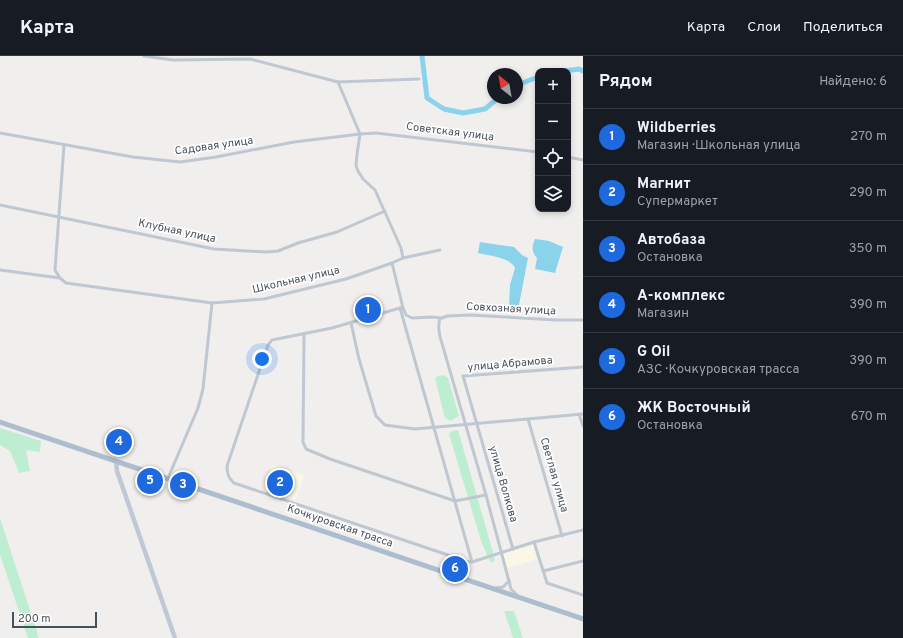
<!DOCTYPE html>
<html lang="ru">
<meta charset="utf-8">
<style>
body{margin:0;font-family:Overpass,sans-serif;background:#242831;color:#f1f3f6}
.controls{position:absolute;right:12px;top:12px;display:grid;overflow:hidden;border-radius:8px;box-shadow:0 2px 6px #0003}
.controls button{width:36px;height:36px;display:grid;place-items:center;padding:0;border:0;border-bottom:1px solid #363941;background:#171b24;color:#f1f3f6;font:20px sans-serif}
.compass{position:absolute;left:487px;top:12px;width:36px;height:36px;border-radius:50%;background:#171b24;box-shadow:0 2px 6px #0003;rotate:329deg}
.scale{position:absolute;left:12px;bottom:10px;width:85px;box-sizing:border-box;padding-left:4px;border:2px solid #47515b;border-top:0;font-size:11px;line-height:14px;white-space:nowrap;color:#47515b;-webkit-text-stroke:3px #fff;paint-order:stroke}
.you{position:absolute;left:262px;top:303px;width:14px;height:14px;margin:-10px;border:3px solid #fff;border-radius:50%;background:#1a73e8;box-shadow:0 0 0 6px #1a73e833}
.badge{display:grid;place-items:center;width:26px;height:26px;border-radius:50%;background:#1d69dd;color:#fff;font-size:13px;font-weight:700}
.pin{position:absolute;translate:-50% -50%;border:2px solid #fff;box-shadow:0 1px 4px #0006}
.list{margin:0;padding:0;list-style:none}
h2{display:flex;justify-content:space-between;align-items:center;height:52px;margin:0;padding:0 16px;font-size:17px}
h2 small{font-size:13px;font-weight:400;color:#9ea1a6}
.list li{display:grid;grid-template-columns:26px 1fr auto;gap:12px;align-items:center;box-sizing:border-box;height:56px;padding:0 16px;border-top:1px solid #363941}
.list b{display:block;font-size:15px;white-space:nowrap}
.list p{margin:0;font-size:13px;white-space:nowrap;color:#9ea1a6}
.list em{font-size:13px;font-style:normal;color:#9ea1a6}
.icon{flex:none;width:22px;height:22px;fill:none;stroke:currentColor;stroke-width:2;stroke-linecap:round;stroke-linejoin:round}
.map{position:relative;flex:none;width:583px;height:582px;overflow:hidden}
header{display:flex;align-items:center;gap:24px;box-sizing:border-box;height:56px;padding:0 20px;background:#171b24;border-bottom:1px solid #363941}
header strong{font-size:19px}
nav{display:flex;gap:22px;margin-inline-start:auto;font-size:14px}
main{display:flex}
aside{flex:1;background:#171b24}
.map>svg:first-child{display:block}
.commercial{fill:#fbf7e8}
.green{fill:#bdeed2}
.water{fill:#8bd3ea}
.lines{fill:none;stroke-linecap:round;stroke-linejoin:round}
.river{stroke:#8bd3ea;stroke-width:5}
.street{stroke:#bfc8d0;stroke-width:3}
.secondary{stroke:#bfc9d5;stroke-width:4.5}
.primary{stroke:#aebdcd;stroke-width:5}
.labels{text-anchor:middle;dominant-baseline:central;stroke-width:3.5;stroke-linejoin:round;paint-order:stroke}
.street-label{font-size:11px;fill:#47515b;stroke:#fff}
</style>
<header>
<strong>Карта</strong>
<nav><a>Карта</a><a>Слои</a><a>Поделиться</a></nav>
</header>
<main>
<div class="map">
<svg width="583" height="582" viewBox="0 0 583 582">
<rect width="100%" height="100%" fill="#f1eeee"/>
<g class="commercial">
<polygon points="272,409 304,419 296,444 263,434"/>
<polygon points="533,489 537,503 507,512 503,498"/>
</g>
<g class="green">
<polygon points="444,319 448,322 459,360 450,365 445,362 435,322 438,320"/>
<polygon points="0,372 41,385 40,396 26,394 30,415 19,417 10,395 0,389"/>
<polygon points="458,374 492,493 495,504 491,507 482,488 449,378 452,375"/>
<polygon points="0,462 39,582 28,582 0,499"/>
<polygon points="504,555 514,555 523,582 513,582"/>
</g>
<g class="water">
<path d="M535 183 549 185 563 191 555 217 535 213 537 202C531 196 532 190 535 183Z"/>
<path d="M480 186 514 191 522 199 528 202 518 254 509 252 510 229 515 212C510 201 489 200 478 197Z"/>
</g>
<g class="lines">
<g class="river">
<polyline points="422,0 427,42 444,53 463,57 485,53 498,42"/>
<polyline points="565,15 579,13 583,15"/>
<polyline points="517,29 538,21"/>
</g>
<g class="street">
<polyline points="144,0 173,4 250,3 338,26 419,23"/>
<polyline points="338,26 360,78 357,98 356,110 358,115 363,123 375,134 401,192 403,202"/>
<polyline points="0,77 133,101 180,106 216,101 294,86 360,78 376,77 538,96"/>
<polyline points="64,89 55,214 60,222 66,227 212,247 264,243 346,223 392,207 403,202 440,194"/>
<polyline points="568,101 583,104"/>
<polyline points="0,149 214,193 266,196 278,195 298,187 337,176 385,155"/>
<polyline points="392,207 403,252"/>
<polyline points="0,214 60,222"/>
<path d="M400 252 472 506 464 505 448 499 234 427C228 422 227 417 227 410L268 289 272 284 332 272Z"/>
<polyline points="400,252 403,252 406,259 412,262 432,261 442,262 447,260 471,259 556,264 583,264"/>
<path d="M440 262C437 272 440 281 443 291L486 439 509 525 511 533 517 539"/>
<polyline points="351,267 359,303 376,360 385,369 415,373 583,358"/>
<polyline points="304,278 303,386 306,393 330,403 455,445"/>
<polyline points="579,358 583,370"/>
<polyline points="528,363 562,480"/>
<polyline points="168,422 198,352 203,333 212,247"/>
<polyline points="455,445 486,439"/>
<polyline points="534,486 547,527 583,539"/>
<polyline points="513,493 463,320 583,311"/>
<polyline points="472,506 534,486 583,474"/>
<polyline points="543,515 583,505"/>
<polyline points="495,532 503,531 509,525"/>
</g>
<polyline class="secondary" points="116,405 117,415 175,582"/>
<polyline class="primary" points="0,366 583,563"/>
</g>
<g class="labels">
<g class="street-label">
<text transform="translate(450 76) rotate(7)">Советская улица</text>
<text transform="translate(214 90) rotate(-8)">Садовая улица</text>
<text transform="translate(177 175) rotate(12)">Клубная улица</text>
<text transform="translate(296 224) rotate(-13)">Школьная улица</text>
<text transform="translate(511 253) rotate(3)">Совхозная улица</text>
<text transform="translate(510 308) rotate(-5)">улица Абрамова</text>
<text transform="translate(554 419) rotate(74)">Светлая улица</text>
<text transform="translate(503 428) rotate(74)">улица Волкова</text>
<text transform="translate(340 470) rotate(19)">Кочкуровская трасса</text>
</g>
</g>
</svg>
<div class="controls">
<button>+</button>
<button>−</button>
<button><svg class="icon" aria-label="locate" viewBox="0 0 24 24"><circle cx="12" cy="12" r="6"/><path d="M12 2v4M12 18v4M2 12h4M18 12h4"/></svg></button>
<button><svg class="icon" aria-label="layers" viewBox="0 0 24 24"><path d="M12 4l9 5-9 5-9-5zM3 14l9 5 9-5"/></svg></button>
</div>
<svg class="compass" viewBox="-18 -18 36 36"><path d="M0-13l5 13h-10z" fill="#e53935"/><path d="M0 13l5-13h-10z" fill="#9ea1a6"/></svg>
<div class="scale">200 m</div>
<div class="you"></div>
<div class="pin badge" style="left:368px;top:254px">1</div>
<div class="pin badge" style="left:280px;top:427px">2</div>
<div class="pin badge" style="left:183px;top:429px">3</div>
<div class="pin badge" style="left:119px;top:386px">4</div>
<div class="pin badge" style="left:150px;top:425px">5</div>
<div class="pin badge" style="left:455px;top:513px">6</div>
</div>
<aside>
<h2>Рядом<small>Найдено: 6</small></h2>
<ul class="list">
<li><span class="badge">1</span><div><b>Wildberries</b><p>Магазин · Школьная улица</p></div><em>270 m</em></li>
<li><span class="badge">2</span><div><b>Магнит</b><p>Супермаркет</p></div><em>290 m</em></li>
<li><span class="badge">3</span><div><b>Автобаза</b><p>Остановка</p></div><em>350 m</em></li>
<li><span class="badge">4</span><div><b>А-комплекс</b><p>Магазин</p></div><em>390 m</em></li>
<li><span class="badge">5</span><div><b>G Oil</b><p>АЗС · Кочкуровская трасса</p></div><em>390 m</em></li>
<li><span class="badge">6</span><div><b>ЖК Восточный</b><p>Остановка</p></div><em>670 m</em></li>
</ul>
</aside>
</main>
